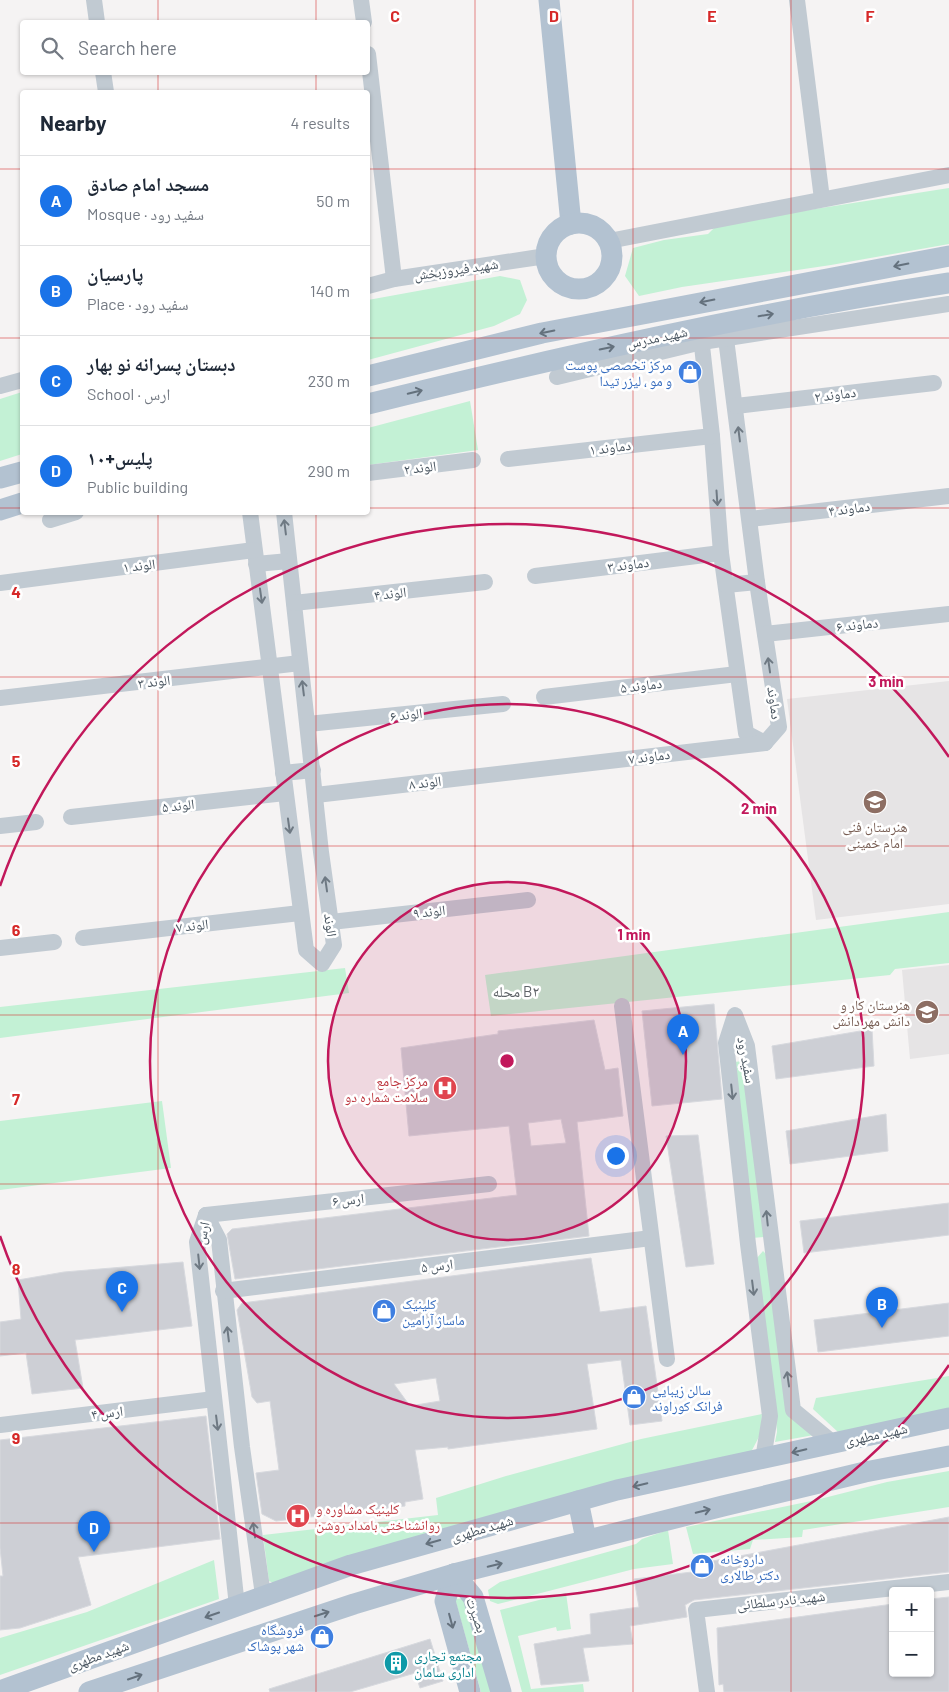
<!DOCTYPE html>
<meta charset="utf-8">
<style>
body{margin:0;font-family:Barlow,"Noto Naskh Arabic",sans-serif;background:#f2f2f3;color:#1f2937}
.controls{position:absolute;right:15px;bottom:15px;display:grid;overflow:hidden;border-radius:5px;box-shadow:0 1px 4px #0004}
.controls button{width:45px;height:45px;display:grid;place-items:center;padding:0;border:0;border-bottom:1px solid #e0e1e3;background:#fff;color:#1f2937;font:25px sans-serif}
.you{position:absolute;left:615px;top:1155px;width:18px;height:18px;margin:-12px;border:4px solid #fff;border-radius:50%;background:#1a73e8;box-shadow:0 0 0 8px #1a73e833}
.badge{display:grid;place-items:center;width:32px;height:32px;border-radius:50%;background:#1a73e8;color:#fff;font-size:16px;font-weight:700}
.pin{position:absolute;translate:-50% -41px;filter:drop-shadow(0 1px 2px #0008)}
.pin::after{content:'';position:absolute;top:26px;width:18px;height:15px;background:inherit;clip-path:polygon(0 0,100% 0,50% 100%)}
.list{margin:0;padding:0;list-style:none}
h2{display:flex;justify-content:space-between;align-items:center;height:65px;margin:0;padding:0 20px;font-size:21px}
h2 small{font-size:16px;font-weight:400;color:#747a83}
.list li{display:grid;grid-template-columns:32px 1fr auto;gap:15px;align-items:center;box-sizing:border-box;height:90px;padding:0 20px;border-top:1px solid #e0e1e3}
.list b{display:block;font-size:19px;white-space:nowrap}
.list p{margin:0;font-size:16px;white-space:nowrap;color:#747a83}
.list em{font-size:16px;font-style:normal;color:#747a83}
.icon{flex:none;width:28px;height:28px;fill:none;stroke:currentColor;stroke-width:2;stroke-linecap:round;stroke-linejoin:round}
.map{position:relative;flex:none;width:949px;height:1692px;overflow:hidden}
.search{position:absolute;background:#fff;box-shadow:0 1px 4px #0004;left:20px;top:20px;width:350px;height:55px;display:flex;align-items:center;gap:12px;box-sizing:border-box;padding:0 18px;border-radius:5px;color:#747a83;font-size:19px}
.panel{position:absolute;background:#fff;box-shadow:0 1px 4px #0004;left:20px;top:90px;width:350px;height:425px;border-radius:5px}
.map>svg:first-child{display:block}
.education{fill:#e6e4e5}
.green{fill:#c3f1d5}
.building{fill:#cdcfd5;stroke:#d7d9de;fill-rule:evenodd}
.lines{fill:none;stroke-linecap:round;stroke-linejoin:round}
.minor{stroke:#c1cad2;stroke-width:16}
.major{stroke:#b3c2d1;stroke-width:21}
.oneway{stroke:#64717d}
.oneway2{stroke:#6e7983}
.grid{fill:none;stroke:#d62828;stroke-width:1;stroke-opacity:0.55}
.ring{fill:none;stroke:#c2185b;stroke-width:2.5}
.labels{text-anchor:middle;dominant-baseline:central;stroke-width:5;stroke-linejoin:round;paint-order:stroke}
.street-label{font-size:14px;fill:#4a5661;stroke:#fff}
.shop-label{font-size:14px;fill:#366cbe;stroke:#fff;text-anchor:start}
.education-label{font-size:14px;fill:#785e54;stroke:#fff}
.health-label{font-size:14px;fill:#be3a42;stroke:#fff;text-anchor:end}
.culture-label{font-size:14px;fill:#0d838f;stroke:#fff;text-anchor:start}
.neighbourhood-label{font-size:15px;fill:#5f6368;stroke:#fff}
.grid-label{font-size:16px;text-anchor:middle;font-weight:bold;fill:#d62828;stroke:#fff;stroke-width:5;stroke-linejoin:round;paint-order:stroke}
.centre{fill:#c2185b;stroke:#fff;stroke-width:2.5}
.ring-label{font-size:15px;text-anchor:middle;font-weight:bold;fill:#c2185b;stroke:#fff;stroke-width:5;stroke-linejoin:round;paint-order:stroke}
</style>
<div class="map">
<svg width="949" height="1692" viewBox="0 0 949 1692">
<rect width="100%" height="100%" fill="#f5f3f3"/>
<g class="education">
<polygon points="949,681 949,904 816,920 787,699"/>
<polygon points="949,965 949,1054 910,1059 902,970"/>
</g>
<g class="green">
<polygon points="949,188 949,244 831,265 682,287 639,296 625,276 633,248 664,240 708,234 718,224"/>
<polygon points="500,276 520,280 527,300 520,314 494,326 368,360 368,300"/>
<polygon points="22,392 22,454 0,461 0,399"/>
<polygon points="470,401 478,450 368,465 368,428"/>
<polygon points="949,912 949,963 895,969 890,975 491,1016 485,975"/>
<polygon points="345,968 349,993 0,1038 0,1007"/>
<polygon points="743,1061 764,1237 752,1238 734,1062"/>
<polygon points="162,1101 171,1168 0,1190 0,1121"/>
<polygon points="763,1251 767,1255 785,1398 814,1435 775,1442 777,1432 775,1406 756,1259"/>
<polygon points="949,1376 949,1410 838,1432 813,1409 816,1398"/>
<polygon points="762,1414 761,1433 750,1454 278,1585 269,1581 263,1535 438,1515 436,1498 506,1476 641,1439"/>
<polygon points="949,1471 949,1507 803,1530 802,1537 753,1540 750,1549 693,1554 686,1527 816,1500 887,1482"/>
<polygon points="668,1530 673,1564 634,1569 498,1604 490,1601 488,1590 500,1582 636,1544 642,1539"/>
<polygon points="214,1560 219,1599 0,1675 0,1638 87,1612"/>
<polygon points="566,1593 571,1629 557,1631 556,1627 518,1636 531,1689 583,1684 584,1692 522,1692 500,1610"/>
<polygon points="466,1598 493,1692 481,1692 455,1599"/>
</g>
<g class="building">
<polygon points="714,1004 722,1099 652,1106 642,1011"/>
<path d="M594 1020 605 1070 618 1068 623 1116 577 1122 589 1236 235 1279 227 1234 232 1229 517 1195 509 1126 409 1136 401 1048 498 1034V1031ZM561 1119 566 1143 531 1146 528 1123Z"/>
<polygon points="872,1029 874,1066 776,1079 772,1046"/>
<polygon points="886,1114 888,1151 790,1164 786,1131"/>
<polygon points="698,1135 714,1264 686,1267 666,1136"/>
<polygon points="949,1203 949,1235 804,1253 800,1221"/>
<path d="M591 1258 600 1312 646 1306 662 1421 630 1425 621 1360 587 1364 597 1429 448 1449V1447L415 1450 423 1499 405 1502V1506L276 1521 262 1514 256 1473 279 1470 270 1401 257 1403 252 1397 237 1310 242 1303ZM436 1378 440 1401 410 1406 394 1384Z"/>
<polygon points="183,1262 192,1326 75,1340 83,1388 32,1394 26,1353 0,1356 0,1322 21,1319 18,1280 64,1272"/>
<polygon points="949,1303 949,1336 818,1352 814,1320"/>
<polygon points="206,1416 220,1539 78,1557 91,1605 20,1628 0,1630 0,1576 3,1576 0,1548 0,1440"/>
<polygon points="949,1517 949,1572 694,1600 685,1605 687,1617 630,1626 633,1644 583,1648 589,1681 541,1685 534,1644 591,1634 590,1614 639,1607 634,1579 692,1572 691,1565"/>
<polygon points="949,1597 949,1692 724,1692 723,1684 719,1685 717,1628 893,1604 893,1673 930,1673 930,1599"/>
<polygon points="430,1639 443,1681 420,1688 415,1673 350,1692 270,1692 269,1689"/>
</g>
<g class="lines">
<g class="minor">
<polyline points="94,0 97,22"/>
<polyline points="361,0 364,22"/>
<polyline points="797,0 822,199"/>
<polyline points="368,54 394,279"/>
<polyline points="103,72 106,92"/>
<polyline points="609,241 949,175"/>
<polyline points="368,286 394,279 546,256"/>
<polyline points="724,323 757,582 779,727 765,743"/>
<polyline points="700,328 712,436 721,553 746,733 765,743"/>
<polyline points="557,377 702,342 949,304"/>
<polyline points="0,386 22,380"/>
<polyline points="736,406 934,383"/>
<polyline points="508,459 712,436"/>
<polyline points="368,473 473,460"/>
<polyline points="250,512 306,950 322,964 334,945 321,852 284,512"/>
<polyline points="750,519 949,496"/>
<polyline points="50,520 76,512"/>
<polyline points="256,564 289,561"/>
<polyline points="535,576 721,553"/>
<polyline points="0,583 254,550"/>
<polyline points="726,585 757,582"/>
<polyline points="294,603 485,582"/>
<polyline points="765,634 949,614"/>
<polyline points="544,697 737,674"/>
<polyline points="0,698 300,663"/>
<polyline points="308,724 503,704"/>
<polyline points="283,773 313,770"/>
<polyline points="316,795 765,743"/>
<polyline points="71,817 285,793"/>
<polyline points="0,826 36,822"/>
<polyline points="331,922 528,900"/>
<polyline points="83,938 300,913"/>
<polyline points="0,948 54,942"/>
<polyline points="622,1006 667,1359"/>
<polyline points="206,1215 197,1242 237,1606"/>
<polyline points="206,1215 219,1240 242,1447 263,1595"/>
<polyline points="206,1215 489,1184"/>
<polyline points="223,1291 651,1238"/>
<polyline points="0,1425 214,1399"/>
<polyline points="763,1459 770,1416 748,1244 726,1043 735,1015 747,1046 793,1410 833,1443"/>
<polyline points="707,1692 696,1610 949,1582"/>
</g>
<g class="major">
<polyline points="549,0 571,224"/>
<circle cx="579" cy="256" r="33"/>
<polyline points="368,376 542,333 949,256"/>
<path d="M368 404C560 357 753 313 949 283"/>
<polyline points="0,478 22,472"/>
<polyline points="0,510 22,503"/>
<polyline points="578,1501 586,1539"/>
<polyline points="454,1574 473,1597 501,1692"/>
<polyline points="454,1574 445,1601 470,1692"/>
<polyline points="0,1691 351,1565 617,1490 949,1418"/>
<polyline points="89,1692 354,1604 454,1574 723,1506 865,1472 949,1456"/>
</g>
</g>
<defs><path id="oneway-shaft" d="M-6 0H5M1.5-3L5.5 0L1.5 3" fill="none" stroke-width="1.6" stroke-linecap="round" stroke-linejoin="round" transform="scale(1.25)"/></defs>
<g class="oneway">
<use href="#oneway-shaft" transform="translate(901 265) rotate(169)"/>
<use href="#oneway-shaft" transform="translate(707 301) rotate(169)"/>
<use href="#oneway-shaft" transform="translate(766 315) rotate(-10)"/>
<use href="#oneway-shaft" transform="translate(547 332) rotate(168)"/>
<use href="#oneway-shaft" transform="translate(607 348) rotate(-12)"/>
<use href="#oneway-shaft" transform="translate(415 392) rotate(-14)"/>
<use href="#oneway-shaft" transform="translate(799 1451) rotate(167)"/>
<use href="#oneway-shaft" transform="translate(640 1485) rotate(167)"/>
<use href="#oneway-shaft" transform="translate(703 1511) rotate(-13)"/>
<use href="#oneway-shaft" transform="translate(433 1542) rotate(164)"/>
<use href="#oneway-shaft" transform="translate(495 1565) rotate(-13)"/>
<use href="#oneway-shaft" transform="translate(322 1614) rotate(-18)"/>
<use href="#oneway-shaft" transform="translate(212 1615) rotate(161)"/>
<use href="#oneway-shaft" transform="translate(451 1621) rotate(75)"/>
<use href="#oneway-shaft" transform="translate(135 1677) rotate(-19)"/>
</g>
<g class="oneway2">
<use href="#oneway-shaft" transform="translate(739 434) rotate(-97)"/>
<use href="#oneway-shaft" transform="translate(717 498) rotate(86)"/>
<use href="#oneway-shaft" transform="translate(285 527) rotate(-97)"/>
<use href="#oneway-shaft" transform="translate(261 596) rotate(82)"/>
<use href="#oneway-shaft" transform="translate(769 665) rotate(-98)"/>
<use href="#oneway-shaft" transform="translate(303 688) rotate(-97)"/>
<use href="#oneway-shaft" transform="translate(289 826) rotate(82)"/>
<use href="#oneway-shaft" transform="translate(326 884) rotate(-98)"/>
<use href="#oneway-shaft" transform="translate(732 1092) rotate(84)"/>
<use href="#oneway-shaft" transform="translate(767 1218) rotate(-96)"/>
<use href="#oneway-shaft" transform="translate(199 1262) rotate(84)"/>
<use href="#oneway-shaft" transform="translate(753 1288) rotate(83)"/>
<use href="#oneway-shaft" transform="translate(228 1334) rotate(-97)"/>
<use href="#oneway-shaft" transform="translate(788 1379) rotate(-98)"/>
<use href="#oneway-shaft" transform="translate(217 1423) rotate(83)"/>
<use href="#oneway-shaft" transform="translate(254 1530) rotate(-98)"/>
</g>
<path class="grid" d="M158 0V22M316 0V22M475 0V1692M633 0V1692M791 0V1692M158 72V92M316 72V92M0 169H22M368 169H949M0 338H22M368 338H949M0 508H22M368 508H949M158 512V1692M316 512V1692M0 677H949M0 846H949M0 1015H949M0 1184H949M0 1354H949M0 1523H949"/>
<circle cx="507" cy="1061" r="179" fill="#c2185b" fill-opacity=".12"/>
<g class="ring">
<circle cx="507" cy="1061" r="179"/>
<circle cx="507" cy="1061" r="357"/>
<path d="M949 1365A536 536 0 0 1 0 1236M0 886A536 536 0 0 1 949 757"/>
</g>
<defs>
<g id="shop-disc" transform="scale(1.25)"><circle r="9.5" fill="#3f7fe0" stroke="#fff"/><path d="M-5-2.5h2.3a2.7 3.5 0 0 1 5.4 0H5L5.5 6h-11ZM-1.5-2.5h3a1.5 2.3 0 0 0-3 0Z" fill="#fff"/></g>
<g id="school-disc" transform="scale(1.25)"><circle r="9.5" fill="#8d6e63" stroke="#fff"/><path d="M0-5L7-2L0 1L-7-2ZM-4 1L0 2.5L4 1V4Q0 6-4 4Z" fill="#fff"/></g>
<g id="hospital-disc" transform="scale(1.25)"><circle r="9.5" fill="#e0444e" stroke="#fff"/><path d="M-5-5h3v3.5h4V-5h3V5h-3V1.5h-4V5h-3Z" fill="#fff"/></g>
<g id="building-disc" transform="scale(1.25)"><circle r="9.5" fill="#0f9aa8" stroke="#fff"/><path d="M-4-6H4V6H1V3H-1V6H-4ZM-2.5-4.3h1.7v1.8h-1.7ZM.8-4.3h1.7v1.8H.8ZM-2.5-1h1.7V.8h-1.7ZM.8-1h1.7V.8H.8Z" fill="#fff"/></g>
</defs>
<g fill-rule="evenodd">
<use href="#shop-disc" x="690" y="372"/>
<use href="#school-disc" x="875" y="802"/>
<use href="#school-disc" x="927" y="1012"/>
<use href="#hospital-disc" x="445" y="1088"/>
<use href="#shop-disc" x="384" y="1311"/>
<use href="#shop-disc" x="634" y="1397"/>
<use href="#hospital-disc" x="298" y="1516"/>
<use href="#shop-disc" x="702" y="1566"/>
<use href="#shop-disc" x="322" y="1637"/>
<use href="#building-disc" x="396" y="1663"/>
</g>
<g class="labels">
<g class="street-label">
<text transform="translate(456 269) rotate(-8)">شهید فیروزبخش</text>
<text transform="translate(657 337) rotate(-12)">شهید مدرس</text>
<text transform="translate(835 394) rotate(-7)">دماوند ۲</text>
<text transform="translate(610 447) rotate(-7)">دماوند ۱</text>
<text transform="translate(420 467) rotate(-7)">الوند ۲</text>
<text transform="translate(849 508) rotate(-7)">دماوند ۴</text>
<text transform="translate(628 564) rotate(-7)">دماوند ۳</text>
<text transform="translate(139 565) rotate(-7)">الوند ۱</text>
<text transform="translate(390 593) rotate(-6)">الوند ۴</text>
<text transform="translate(857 624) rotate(-6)">دماوند ۶</text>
<text transform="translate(154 681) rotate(-7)">الوند ۳</text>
<text transform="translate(641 685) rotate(-7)">دماوند ۵</text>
<text transform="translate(775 703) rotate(82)">دماوند</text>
<text transform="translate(406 714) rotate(-6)">الوند ۶</text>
<text transform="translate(649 756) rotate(-7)">دماوند ۷</text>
<text transform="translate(425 782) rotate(-7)">الوند ۸</text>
<text transform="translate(178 805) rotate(-6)">الوند ۵</text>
<text transform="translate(429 911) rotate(-6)">الوند ۹</text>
<text transform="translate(192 925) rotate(-6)">الوند ۷</text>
<text transform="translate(331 925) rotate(82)">الوند</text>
<text transform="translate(747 1060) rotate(79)">سفید رود</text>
<text transform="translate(348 1199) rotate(-6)">ارس ۶</text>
<text transform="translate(202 1233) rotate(-78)">ارس</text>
<text transform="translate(437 1265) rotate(-7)">ارس ۵</text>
<text transform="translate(107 1412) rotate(-7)">ارس ۴</text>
<text transform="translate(876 1434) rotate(-12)">شهید مطهری</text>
<text transform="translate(482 1528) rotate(-16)">شهید مطهری</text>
<text transform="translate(781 1600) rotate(-6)">شهید نادر سلطانی</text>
<text transform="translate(477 1615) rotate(71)">بصیرت</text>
<text transform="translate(98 1655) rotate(-20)">شهید مطهری</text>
</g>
<g class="shop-label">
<text x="672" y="364" text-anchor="end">مرکز تخصصی پوست<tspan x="672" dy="16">و مو ، لیزر تیدا</tspan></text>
<text x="402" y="1303">کلینیک<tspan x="402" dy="16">ماساژ آرامین</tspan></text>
<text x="652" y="1389">سالن زیبایی<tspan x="652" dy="16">فرانک کوراوند</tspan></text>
<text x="720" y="1558">داروخانه<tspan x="720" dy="16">دکتر طالاری</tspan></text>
<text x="304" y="1629" text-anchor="end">فروشگاه<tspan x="304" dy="16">شهر پوشاک</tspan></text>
</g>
<g class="education-label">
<text x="875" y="826">هنرستان فنی<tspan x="875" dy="16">امام خمینی</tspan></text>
<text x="910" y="1004" text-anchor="end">هنرستان کار و<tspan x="910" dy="16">دانش مهر دانش</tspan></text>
</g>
<g class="health-label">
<text x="428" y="1080">مرکز جامع<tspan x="428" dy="16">سلامت شماره دو</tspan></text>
<text x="316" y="1508" text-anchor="start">کلینیک مشاوره و<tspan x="316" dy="16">روانشناختی بامداد روشن</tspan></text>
</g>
<g class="culture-label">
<text x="414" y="1655">مجتمع تجاری<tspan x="414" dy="16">اداری سامان</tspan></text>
</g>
<g class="neighbourhood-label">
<text x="516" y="991">محله B۲</text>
</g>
</g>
<g class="grid-label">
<text x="395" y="22">C</text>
<text x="554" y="22">D</text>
<text x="712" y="22">E</text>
<text x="870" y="22">F</text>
<text x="16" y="598">4</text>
<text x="16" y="767">5</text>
<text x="16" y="936">6</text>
<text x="16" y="1105">7</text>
<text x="16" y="1275">8</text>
<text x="16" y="1444">9</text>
</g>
<circle cx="507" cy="1061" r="8" class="centre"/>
<g class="ring-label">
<text x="886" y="687">3 min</text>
<text x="759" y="814">2 min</text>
<text x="634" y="940">1 min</text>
</g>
</svg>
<div class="controls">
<button>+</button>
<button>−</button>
</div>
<div class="you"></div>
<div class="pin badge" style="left:683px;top:1055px">A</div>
<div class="pin badge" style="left:882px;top:1328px">B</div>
<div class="pin badge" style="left:122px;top:1312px">C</div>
<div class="pin badge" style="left:94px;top:1552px">D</div>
<div class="search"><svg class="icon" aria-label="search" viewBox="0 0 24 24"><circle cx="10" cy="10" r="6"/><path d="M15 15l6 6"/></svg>Search here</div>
<section class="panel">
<h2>Nearby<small>4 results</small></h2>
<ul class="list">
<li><span class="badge">A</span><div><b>مسجد امام صادق</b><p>Mosque · سفید رود</p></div><em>50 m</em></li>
<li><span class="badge">B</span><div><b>پارسیان</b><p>Place · سفید رود</p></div><em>140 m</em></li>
<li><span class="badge">C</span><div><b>دبستان پسرانه نو بهار</b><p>School · ارس</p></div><em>230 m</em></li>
<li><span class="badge">D</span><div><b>پلیس+۱۰</b><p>Public building</p></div><em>290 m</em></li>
</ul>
</section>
</div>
